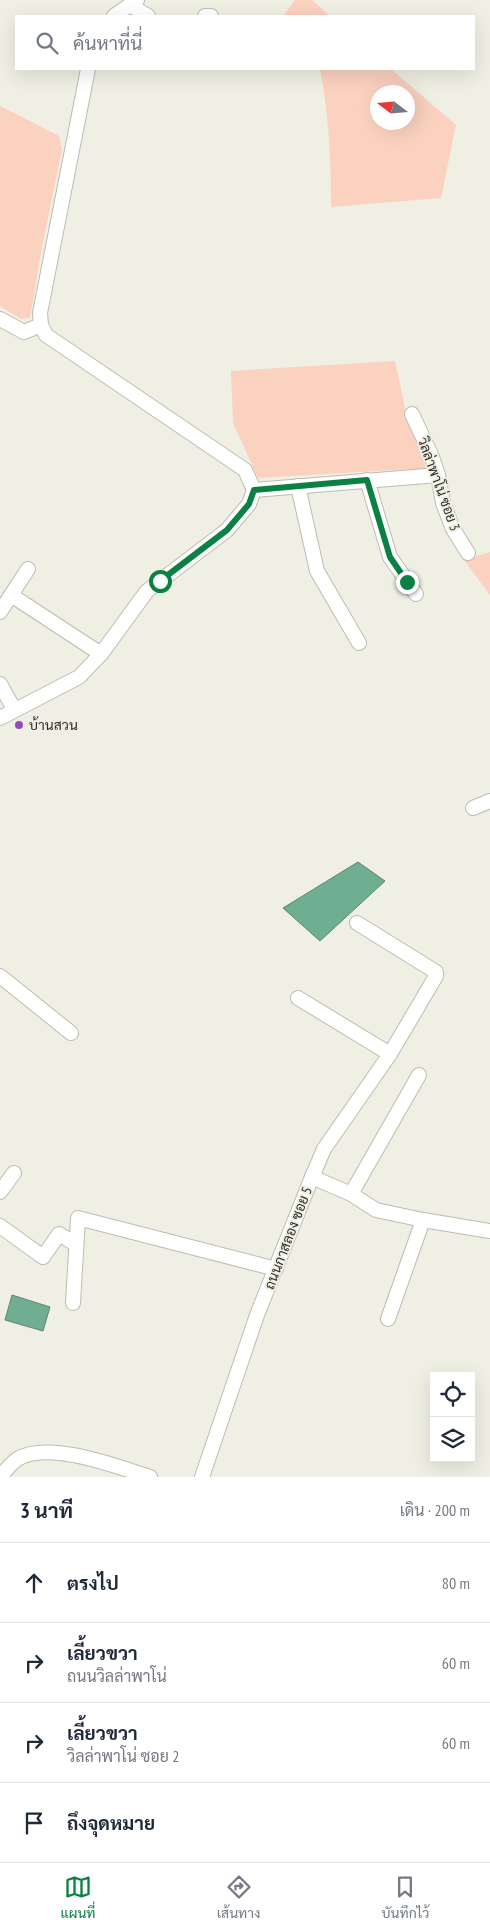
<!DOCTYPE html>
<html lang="th">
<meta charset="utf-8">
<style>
body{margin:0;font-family:"PT Sans Narrow",Sarabun,sans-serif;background:#f2f2f3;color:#1f2937}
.controls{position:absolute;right:15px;bottom:15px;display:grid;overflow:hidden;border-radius:0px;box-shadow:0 5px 20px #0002}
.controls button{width:45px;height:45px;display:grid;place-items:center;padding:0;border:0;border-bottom:1px solid #e0e1e3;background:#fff;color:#1f2937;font:25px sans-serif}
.compass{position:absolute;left:370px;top:85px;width:45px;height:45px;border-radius:50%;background:#fff;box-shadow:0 5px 20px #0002;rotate:286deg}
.stop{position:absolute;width:15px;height:15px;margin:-11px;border:4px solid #0b8043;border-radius:50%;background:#fff}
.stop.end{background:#0b8043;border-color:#fff;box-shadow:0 1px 5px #0008}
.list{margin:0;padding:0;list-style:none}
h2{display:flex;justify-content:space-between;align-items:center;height:65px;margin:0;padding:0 20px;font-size:21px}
h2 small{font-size:16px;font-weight:400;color:#747a83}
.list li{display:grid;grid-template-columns:32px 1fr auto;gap:15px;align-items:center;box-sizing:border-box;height:80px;padding:0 20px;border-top:1px solid #e0e1e3}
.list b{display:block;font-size:19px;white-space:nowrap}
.list p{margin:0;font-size:16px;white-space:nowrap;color:#747a83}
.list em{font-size:16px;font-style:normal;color:#747a83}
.icon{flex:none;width:28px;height:28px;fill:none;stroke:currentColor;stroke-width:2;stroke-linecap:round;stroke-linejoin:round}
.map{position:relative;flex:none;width:490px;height:1477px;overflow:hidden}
.search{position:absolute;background:#fff;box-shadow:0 5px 20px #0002;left:15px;right:15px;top:15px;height:55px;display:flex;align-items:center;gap:12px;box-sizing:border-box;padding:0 18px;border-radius:0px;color:#747a83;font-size:19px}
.sheet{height:385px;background:#fff}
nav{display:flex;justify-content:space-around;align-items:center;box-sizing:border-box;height:70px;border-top:1px solid #e0e1e3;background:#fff;font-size:14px;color:#747a83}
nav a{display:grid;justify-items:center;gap:2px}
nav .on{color:#0b8043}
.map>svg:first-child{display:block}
.green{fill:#fbd1c0;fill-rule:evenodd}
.water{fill:#6fae91;stroke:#5c8872}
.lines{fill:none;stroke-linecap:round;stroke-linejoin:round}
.street-casing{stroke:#bdbcb2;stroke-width:16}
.street{stroke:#fff;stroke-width:14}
.route{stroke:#0b8043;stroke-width:6}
.poi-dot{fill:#9549ba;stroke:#f0efe4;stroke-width:2}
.labels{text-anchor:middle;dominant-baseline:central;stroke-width:4;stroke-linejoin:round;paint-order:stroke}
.street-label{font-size:14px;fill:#2f2f2b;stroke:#f0efe4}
.poi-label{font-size:14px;fill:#2f2f2b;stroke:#f0efe4;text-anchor:start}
</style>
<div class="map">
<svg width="490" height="1477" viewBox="0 0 490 1477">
<rect width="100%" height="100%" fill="#f0efe4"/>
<g class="green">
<polygon points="295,0 312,0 330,16 283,16"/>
<path d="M320 69H391L456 125 441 198 331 207C331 161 329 115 320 69ZM378 92H408V122H378Z"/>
<polygon points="0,106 59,136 62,149 41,252 30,318 21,319 0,306"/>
<polygon points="395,361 406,412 429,468 258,478 233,423 231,371"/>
<polygon points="490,552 490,595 464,560"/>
</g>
<g class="water">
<polygon points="358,862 385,881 320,941 283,908"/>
<polygon points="12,1295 50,1307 43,1331 5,1320"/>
</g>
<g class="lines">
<g class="street-casing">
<g id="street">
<polyline points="130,5 148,16"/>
<polyline points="114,16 137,0"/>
<polyline points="205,16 211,16"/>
<polyline points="0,319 24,332 41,325"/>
<polyline points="412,414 432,457 438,475 443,503 453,529 468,553"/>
<polyline points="367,480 390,557 416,594"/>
<polyline points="298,486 317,571 359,643"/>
<polyline points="254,490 438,475"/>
<polyline points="11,595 101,654"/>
<polyline points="0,612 28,569"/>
<polyline points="0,684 14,709"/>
<polyline points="0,718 79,677 101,654 147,591 227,530 249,504 254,490 245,470 46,335 41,325 40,313 88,69"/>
<polyline points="473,808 490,801"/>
<polyline points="0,976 71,1033"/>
<polyline points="298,998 390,1054"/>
<polyline points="312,1177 324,1149 390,1054 436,976 436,972 357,923"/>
<polyline points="0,1192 14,1173"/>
<polyline points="351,1194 419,1075"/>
<polyline points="0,1226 43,1257 59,1234 72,1242"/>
<polyline points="73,1303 78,1218 276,1269"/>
<polyline points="388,1319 423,1220"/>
<path d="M0 1477C6 1470 12 1462 19 1458 51 1441 118 1467 150 1477"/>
<polyline points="202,1477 257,1315 312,1177 351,1194 376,1210 423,1220 490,1231"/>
</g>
</g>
<use href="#street" class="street"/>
</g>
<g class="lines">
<polyline class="route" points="160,581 227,530 249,504 254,490 367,480 390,557 407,582"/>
</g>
<circle class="poi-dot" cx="19" cy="725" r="5"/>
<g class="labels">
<g class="street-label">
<text transform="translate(439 484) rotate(70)">วิลล่าพาโน่ ซอย 3</text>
<text transform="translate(288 1238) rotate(-69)">ถนนกาสลอง ซอย 5</text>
</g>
<g class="poi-label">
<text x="29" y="725">บ้านสวน</text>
</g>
</g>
</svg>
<div class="controls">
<button><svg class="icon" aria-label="locate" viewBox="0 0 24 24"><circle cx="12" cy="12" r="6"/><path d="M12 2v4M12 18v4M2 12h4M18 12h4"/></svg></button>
<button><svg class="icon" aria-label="layers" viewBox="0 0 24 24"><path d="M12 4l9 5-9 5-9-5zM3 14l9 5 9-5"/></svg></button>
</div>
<svg class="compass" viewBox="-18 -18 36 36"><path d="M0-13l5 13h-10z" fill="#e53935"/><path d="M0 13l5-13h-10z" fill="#747a83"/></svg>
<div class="stop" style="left:160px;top:581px"></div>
<div class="stop end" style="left:407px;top:582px"></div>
<div class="search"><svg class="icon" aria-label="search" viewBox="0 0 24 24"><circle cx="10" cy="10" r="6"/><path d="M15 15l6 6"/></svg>ค้นหาที่นี่</div>
</div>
<section class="sheet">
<h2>3 นาที<small>เดิน · 200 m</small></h2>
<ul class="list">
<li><svg class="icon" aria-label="ahead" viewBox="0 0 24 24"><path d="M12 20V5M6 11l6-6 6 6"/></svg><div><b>ตรงไป</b></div><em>80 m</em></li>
<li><svg class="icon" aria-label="right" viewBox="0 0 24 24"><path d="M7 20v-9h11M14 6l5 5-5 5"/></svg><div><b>เลี้ยวขวา</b><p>ถนนวิลล่าพาโน่</p></div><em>60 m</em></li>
<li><svg class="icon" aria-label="right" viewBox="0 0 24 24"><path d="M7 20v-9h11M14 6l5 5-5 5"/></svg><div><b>เลี้ยวขวา</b><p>วิลล่าพาโน่ ซอย 2</p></div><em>60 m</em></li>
<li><svg class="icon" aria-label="arrive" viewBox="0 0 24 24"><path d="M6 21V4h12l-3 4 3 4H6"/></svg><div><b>ถึงจุดหมาย</b></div></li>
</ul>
</section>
<nav>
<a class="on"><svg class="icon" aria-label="map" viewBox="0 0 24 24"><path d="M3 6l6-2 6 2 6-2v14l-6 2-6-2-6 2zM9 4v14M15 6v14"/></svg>แผนที่</a>
<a><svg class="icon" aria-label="directions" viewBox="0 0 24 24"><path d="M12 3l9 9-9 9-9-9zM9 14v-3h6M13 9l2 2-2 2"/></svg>เส้นทาง</a>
<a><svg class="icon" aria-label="saved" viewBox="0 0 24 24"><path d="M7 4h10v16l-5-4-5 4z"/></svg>บันทึกไว้</a>
</nav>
